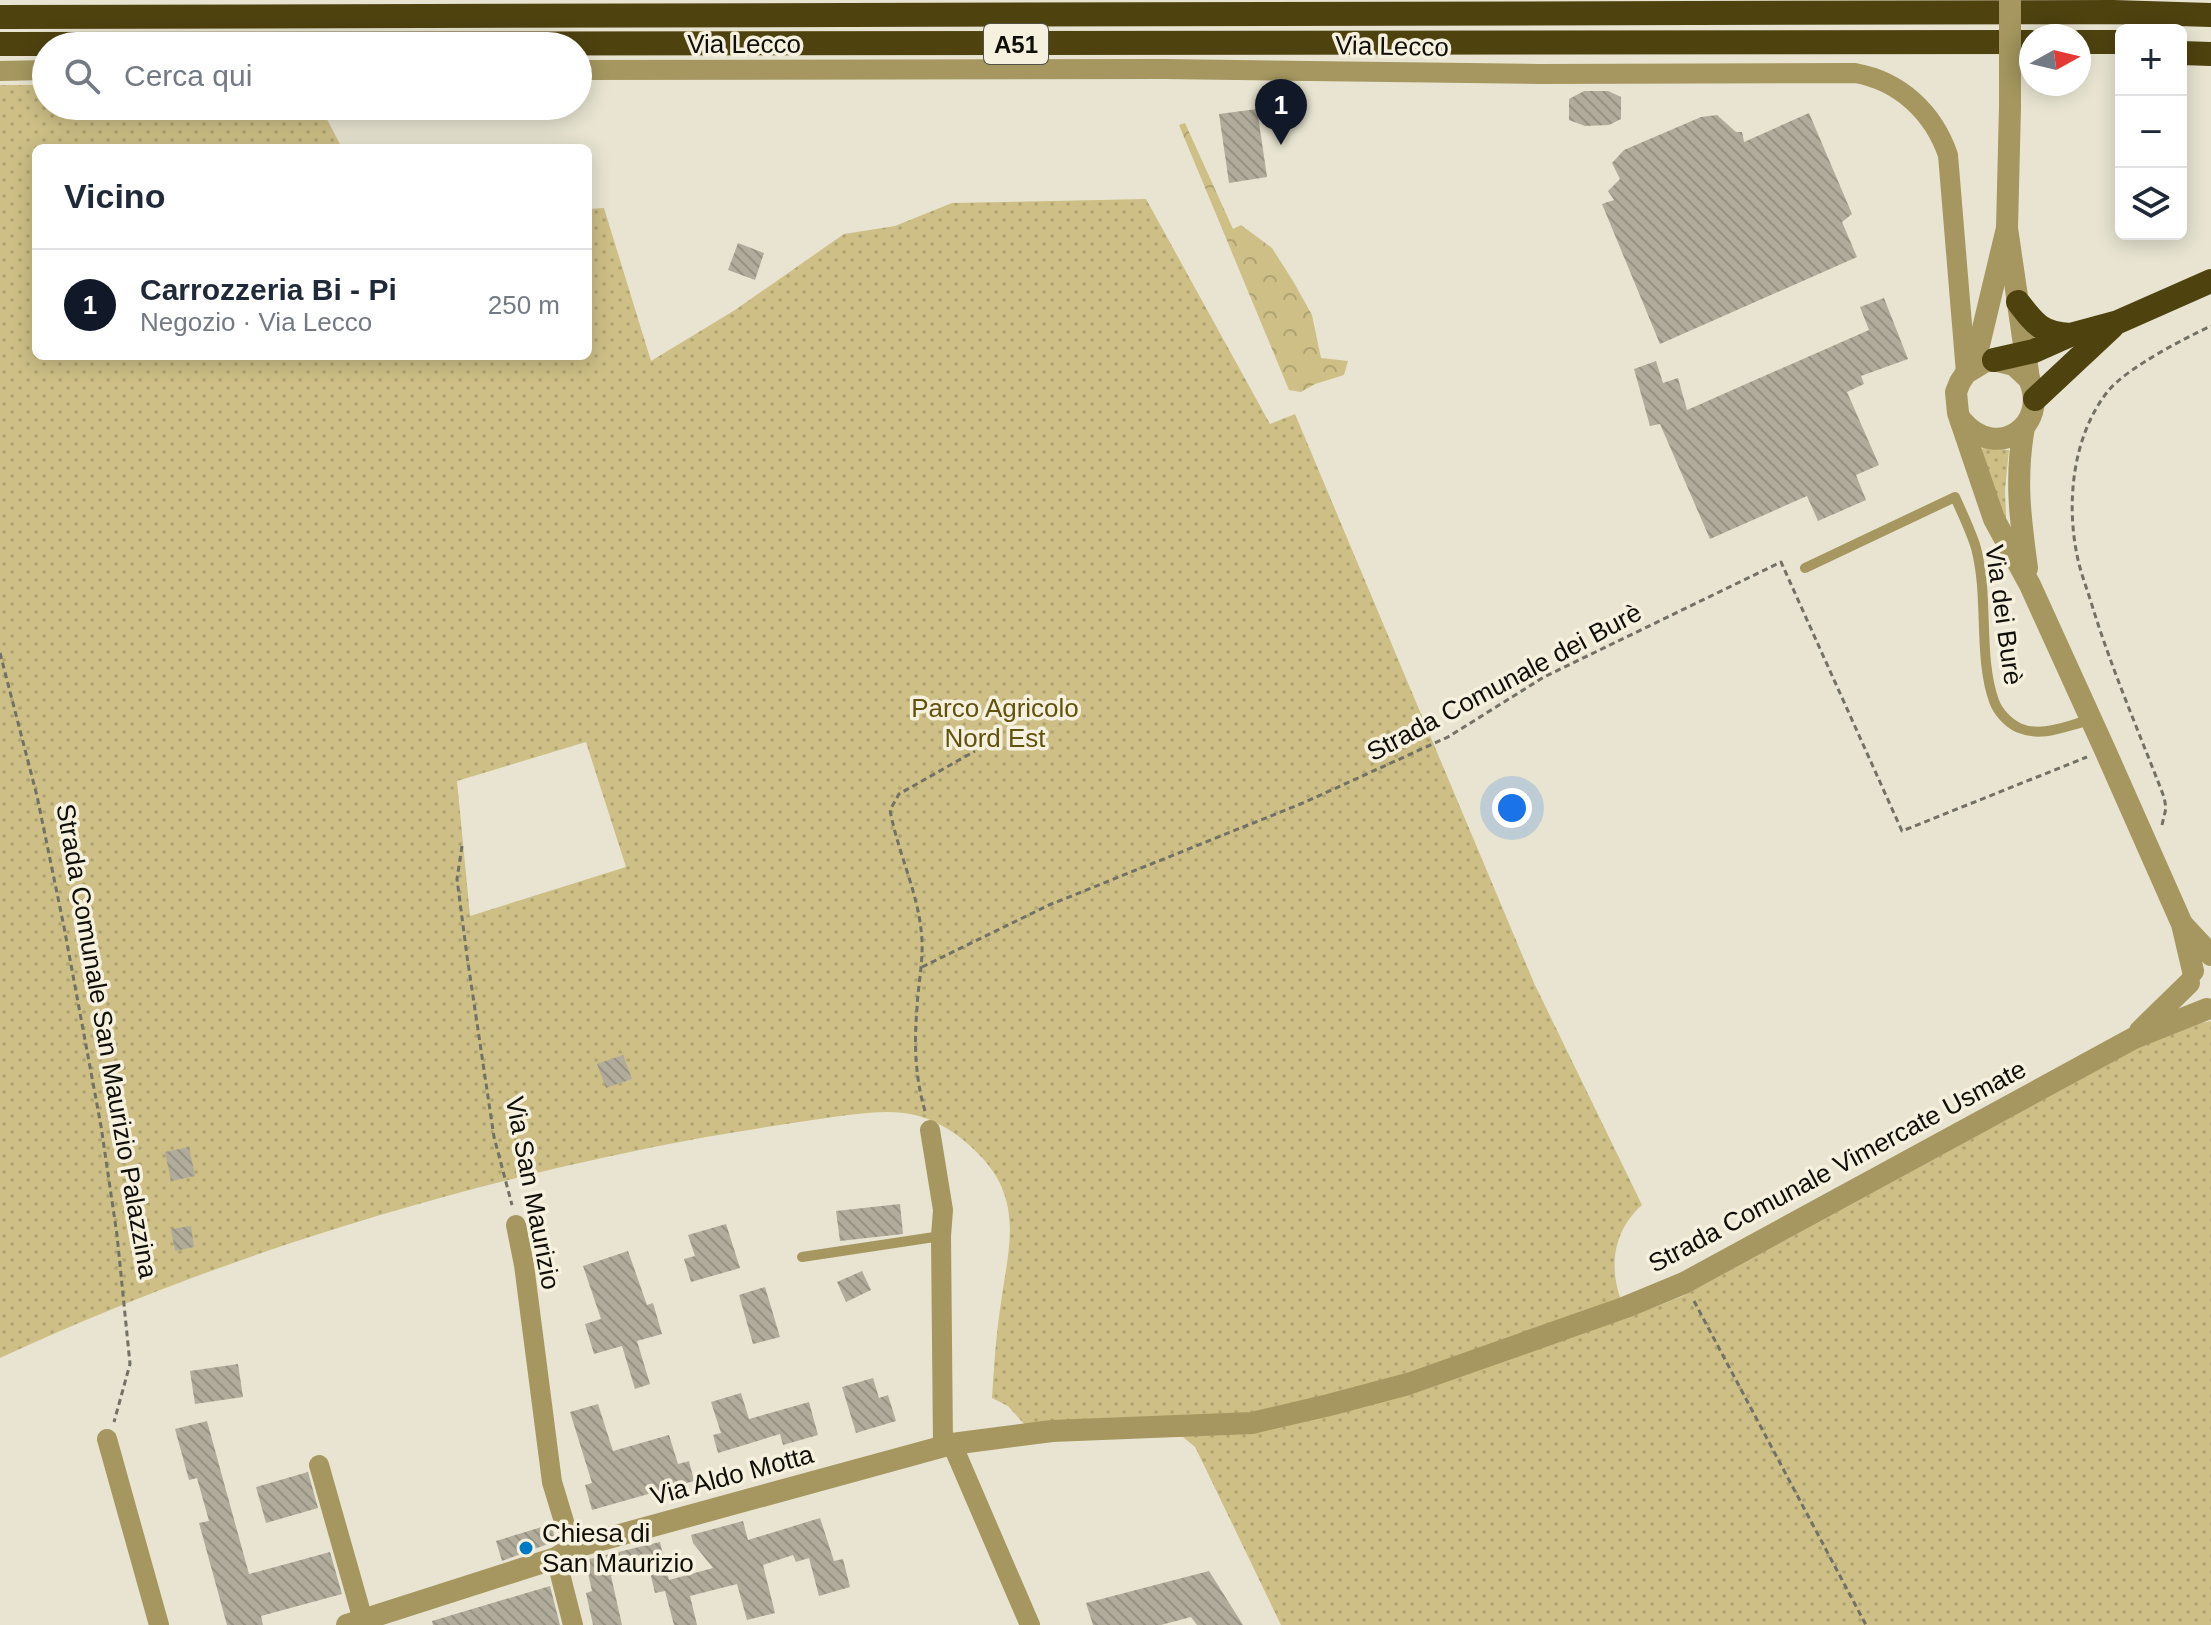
<!DOCTYPE html>
<html lang="it">
<meta charset="utf-8">
<style>
body{margin:0;font-family:Arial,sans-serif;background:#f2f2f3;color:#1f2937}
.controls{position:absolute;right:24px;top:24px;display:grid;overflow:hidden;border-radius:12px;box-shadow:0 4px 20px #0003}
.controls button{width:72px;height:72px;display:grid;place-items:center;padding:0;border:0;border-bottom:2px solid #e0e1e3;background:#fff;color:#1f2937;font:40px sans-serif}
.compass{position:absolute;left:2019px;top:24px;width:72px;height:72px;border-radius:50%;background:#fff;box-shadow:0 4px 20px #0003;rotate:82deg}
.you{position:absolute;left:1512px;top:808px;width:28px;height:28px;margin:-20px;border:6px solid #fff;border-radius:50%;background:#1a73e8;box-shadow:0 0 0 12px #1a73e833}
.badge{display:grid;place-items:center;width:52px;height:52px;border-radius:50%;background:#111827;color:#fff;font-size:26px;font-weight:700}
.pin{position:absolute;translate:-50% -66px;filter:drop-shadow(0 2px 4px #0008)}
.pin::after{content:'';position:absolute;top:42px;width:28px;height:24px;background:inherit;clip-path:polygon(0 0,100% 0,50% 100%)}
.list{margin:0;padding:0;list-style:none}
h2{display:flex;justify-content:space-between;align-items:center;height:104px;margin:0;padding:0 32px;font-size:34px}
h2 small{font-size:26px;font-weight:400;color:#747a83}
.list li{display:grid;grid-template-columns:52px 1fr auto;gap:24px;align-items:center;box-sizing:border-box;height:112px;padding:0 32px;border-top:2px solid #e0e1e3}
.list b{display:block;font-size:30px;white-space:nowrap}
.list p{margin:0;font-size:26px;white-space:nowrap;color:#747a83}
.list em{font-size:26px;font-style:normal;color:#747a83}
.icon{flex:none;width:44px;height:44px;fill:none;stroke:currentColor;stroke-width:2;stroke-linecap:round;stroke-linejoin:round}
.map{position:relative;flex:none;width:2211px;height:1625px;overflow:hidden}
.search{position:absolute;background:#fff;box-shadow:0 4px 20px #0003;left:32px;top:32px;width:560px;height:88px;display:flex;align-items:center;gap:20px;box-sizing:border-box;padding:0 28px;border-radius:44px;color:#747a83;font-size:30px}
.panel{position:absolute;background:#fff;box-shadow:0 4px 20px #0003;left:32px;top:144px;width:560px;height:216px;border-radius:12px}
.map>svg:first-child{display:block}
.green{fill:url(#green-dots);fill-rule:evenodd}
.forest{fill:url(#forest-crowns)}
.building{fill:url(#building-back-hatch)}
.lines{fill:none;stroke-linecap:round;stroke-linejoin:round}
.path{stroke:#737165;stroke-width:3;stroke-dasharray:6 4;stroke-linecap:butt}
.service{stroke:#a5975f;stroke-width:10}
.minor{stroke:#a5975f;stroke-width:20}
.tertiary{stroke:#a5975f;stroke-width:22}
.motorway{stroke:#4e420f;stroke-width:24}
.tertiary-bridge{stroke:#a5975f;stroke-width:22}
.poi-dot{fill:#007ac3;stroke:#f6f1de;stroke-width:3}
.labels{text-anchor:middle;dominant-baseline:central;stroke-width:7;stroke-linejoin:round;paint-order:stroke}
.shield{fill:#f6f1de;stroke:#545248;stroke-width:2}
.shield-label{font-size:24px;font-weight:bold;fill:#0f0e08}
.street-label{font-size:26px;fill:#0f0e08;stroke:#f6f1de}
.park-label{font-size:26px;fill:#61520c;stroke:#f6f1de}
.poi-label{font-size:26px;fill:#0f0e08;stroke:#f6f1de;text-anchor:start}
</style>
<div class="map">
<svg width="2211" height="1625" viewBox="0 0 2211 1625">
<defs>
<pattern id="green-dots" width="8" height="8" patternUnits="userSpaceOnUse" patternTransform="scale(2)"><rect width="8" height="8" fill="#cdbf86"/><path d="M2 2h.1M6 6h.1" fill="none" stroke="#afa372" stroke-width="1.8" stroke-linecap="round"/></pattern>
<pattern id="forest-crowns" width="20" height="18" patternUnits="userSpaceOnUse" patternTransform="scale(2)"><rect width="20" height="18" fill="#cdbf86"/><path d="M2 6a3 3 0 1 1 6 0M12 15a3 3 0 1 1 6 0" fill="none" stroke="#afa372"/></pattern>
<pattern id="building-back-hatch" width="6" height="6" patternUnits="userSpaceOnUse" patternTransform="scale(2)"><rect width="6" height="6" fill="#b0ab9a"/><path d="M-1 5l2 2M0 0l6 6M5-1l2 2" fill="none" stroke="#969283"/></pattern>
</defs>
<rect width="100%" height="100%" fill="#e8e4d1"/>
<g class="green">
<path d="M0 85H46V106H320L342 148H36V356H588V209L604 208 651 361 735 310 844 234 895 226 952 203 1146 199 1270 424 1295 414 1534 983 1642 1205C1608 1235 1608 1280 1629 1317L1683 1296 2173 1029 2211 1021V1625H1281L1201 1459 1195 1447 1183 1437 1025 1425 1008 1406 992 1398C994 1366 996 1334 1001 1302 1008 1252 1023 1205 985 1161 964 1137 936 1117 904 1113 880 1110 856 1114 833 1117 790 1123 748 1130 706 1137 462 1182 225 1254 0 1358ZM586 742 626 867 470 916 457 781Z"/>
<polygon points="1983,448 2009,450 2005,490 2006,517 2004,522 1979,453"/>
</g>
<polygon class="forest" points="1185,123 1233,229 1241,225 1272,248 1293,281 1312,315 1321,358 1348,361 1344,375 1315,384 1301,392 1289,390 1179,125"/>
<g class="building">
<polygon points="1584,91 1608,91 1621,97 1621,119 1609,125 1585,126 1569,120 1569,99"/>
<polygon points="1257,109 1267,177 1229,183 1219,114"/>
<polygon points="1809,113 1852,214 1842,222 1857,257 1660,344 1602,204 1614,200 1608,191 1620,179 1612,163 1624,150 1701,117 1717,115 1736,132 1742,132 1744,142"/>
<polygon points="738,243 764,253 755,280 728,270"/>
<polygon points="1884,298 1908,359 1861,376 1864,384 1847,392 1879,465 1856,475 1866,500 1818,521 1807,496 1710,539 1660,424 1650,426 1634,369 1656,361 1663,383 1678,378 1687,410 1869,330 1860,307"/>
<polygon points="623,1055 632,1079 606,1088 597,1064"/>
<polygon points="189,1147 195,1176 171,1181 165,1152"/>
<polygon points="900,1204 903,1234 840,1241 836,1211"/>
<polygon points="726,1224 740,1268 691,1282 684,1259 695,1256 688,1235"/>
<polygon points="191,1226 194,1247 175,1251 171,1229"/>
<polygon points="628,1251 647,1305 653,1303 662,1334 637,1341 650,1384 635,1389 622,1346 594,1354 585,1324 601,1319 583,1266"/>
<polygon points="862,1271 871,1290 846,1302 837,1282"/>
<polygon points="765,1287 780,1337 753,1344 739,1295"/>
<polygon points="238,1364 243,1397 195,1404 190,1371"/>
<polygon points="873,1378 879,1398 888,1395 896,1421 856,1433 842,1387"/>
<polygon points="741,1393 749,1419 809,1402 818,1435 783,1445 780,1434 718,1453 713,1435 721,1433 711,1402"/>
<polygon points="598,1404 613,1451 669,1435 678,1464 689,1461 694,1481 592,1510 585,1485 592,1483 570,1412"/>
<polygon points="207,1421 249,1574 330,1552 342,1594 261,1616 263,1625 227,1625 199,1523 209,1521 197,1478 189,1480 175,1429"/>
<polygon points="308,1472 318,1508 266,1523 256,1487"/>
<polygon points="820,1518 834,1561 843,1559 850,1587 819,1596 809,1558 796,1562 793,1555 763,1565 775,1613 747,1620 737,1584 690,1596 697,1625 674,1625 665,1591 655,1593 649,1568 611,1576 622,1625 593,1625 586,1593 592,1591 585,1560 660,1542 669,1580 713,1568 693,1543 691,1535 743,1521 748,1540"/>
<polygon points="545,1526 553,1531 556,1541 502,1561 496,1541"/>
<polygon points="1209,1571 1243,1625 1197,1625 1191,1617 1161,1625 1093,1625 1086,1603"/>
<polygon points="550,1586 560,1625 433,1625 432,1621"/>
</g>
<g class="lines">
<g class="path">
<polyline points="0,653 37,796 64,927 101,1126 117,1235 130,1364 114,1422"/>
<path d="M2162 825 2166 808 2164 797C2139 732 2111 668 2091 602 2086 586 2080 571 2077 555 2066 501 2073 435 2108 391 2127 368 2183 339 2211 326"/>
<polyline points="462,846 457,879 467,956 494,1137 512,1205"/>
<polyline points="922,967 1049,905 1303,803 1448,737 1544,677 1781,562 1902,831 2087,757"/>
<path d="M925 1111C915 1077 914 1043 917 1008 918 985 923 964 922 941 920 896 898 854 890 810L899 794 975 751"/>
<polyline points="1694,1301 1866,1625"/>
</g>
<g class="service">
<path d="M1805 568 1955 497C1962 513 1971 531 1976 548 1989 597 1978 656 1994 701 1998 712 2008 723 2019 728 2043 738 2067 725 2091 720"/>
<polyline points="802,1257 941,1236"/>
</g>
<g class="minor">
<path d="M578 70 1164 69 1539 74 1855 73C1900 81 1933 112 1948 155L1966 373"/>
<polyline points="0,71 46,70"/>
<polyline points="930,1130 943,1210 941,1236 943,1446"/>
<polyline points="516,1225 524,1265 552,1482 572,1548"/>
<polyline points="107,1439 159,1625"/>
<polyline points="952,1444 1030,1625"/>
<polyline points="319,1465 363,1620"/>
<polyline points="556,1558 573,1625"/>
</g>
<g class="tertiary">
<polyline points="1974,366 2007,228 2010,107"/>
<polyline points="2029,379 2014,365 1994,360 1984,362 1966,373 1960,382 1956,392 1958,413 1994,519 2030,585 2105,750 2182,924 2193,971"/>
<path d="M1963 422C1997 461 2050 426 2029 379L2007 228"/>
<path d="M2024 427C2015 478 2020 517 2027 568"/>
<polyline points="2183,925 2211,955"/>
<polyline points="2140,1031 2189,983"/>
<polyline points="347,1625 556,1558 572,1548 952,1444 1052,1431 1252,1423 1329,1405 1408,1384 1626,1307 1684,1283 2134,1038 2207,1009"/>
</g>
<g class="motorway">
<polyline points="0,17 2113,12 2211,15"/>
<polyline points="2079,42 2121,42"/>
<polyline points="0,44 2031,42"/>
<polyline points="2181,53 2211,54"/>
<path d="M2018 302C2035 324 2041 333 2070 335"/>
<polyline points="1994,360 2034,351 2070,335 2118,322 2211,281"/>
<polyline points="2035,399 2112,327"/>
</g>
<polyline class="tertiary-bridge" points="2010,0 2010,107"/>
</g>
<circle class="poi-dot" cx="526" cy="1548" r="8"/>
<g class="labels">
<rect class="shield" x="984" y="24" width="64" height="40" rx="6"/>
<g class="shield-label">
<text x="1016" y="44">A51</text>
</g>
<g class="street-label">
<text x="744" y="44">Via Lecco</text>
<text transform="translate(1392 46) rotate(1)">Via Lecco</text>
<text transform="translate(2004 615) rotate(82)">Via dei Burè</text>
<text transform="translate(1504 682) rotate(-28)">Strada Comunale dei Burè</text>
<text transform="translate(107 1041) rotate(80)">Strada Comunale San Maurizio Palazzina</text>
<text transform="translate(1837 1166) rotate(-28)">Strada Comunale Vimercate Usmate</text>
<text transform="translate(533 1193) rotate(79)">Via San Maurizio</text>
<text transform="translate(732 1475) rotate(-15)">Via Aldo Motta</text>
</g>
<g class="park-label">
<text x="995" y="708">Parco Agricolo<tspan x="995" dy="30">Nord Est</tspan></text>
</g>
<g class="poi-label">
<text x="542" y="1533">Chiesa di<tspan x="542" dy="30">San Maurizio</tspan></text>
</g>
</g>
</svg>
<div class="controls">
<button>+</button>
<button>−</button>
<button><svg class="icon" aria-label="layers" viewBox="0 0 24 24"><path d="M12 4l9 5-9 5-9-5zM3 14l9 5 9-5"/></svg></button>
</div>
<svg class="compass" viewBox="-18 -18 36 36"><path d="M0-13l5 13h-10z" fill="#e53935"/><path d="M0 13l5-13h-10z" fill="#747a83"/></svg>
<div class="you"></div>
<div class="pin badge" style="left:1281px;top:145px">1</div>
<div class="search"><svg class="icon" aria-label="search" viewBox="0 0 24 24"><circle cx="10" cy="10" r="6"/><path d="M15 15l6 6"/></svg>Cerca qui</div>
<section class="panel">
<h2>Vicino<small></small></h2>
<ul class="list">
<li><span class="badge">1</span><div><b>Carrozzeria Bi - Pi</b><p>Negozio · Via Lecco</p></div><em>250 m</em></li>
</ul>
</section>
</div>
